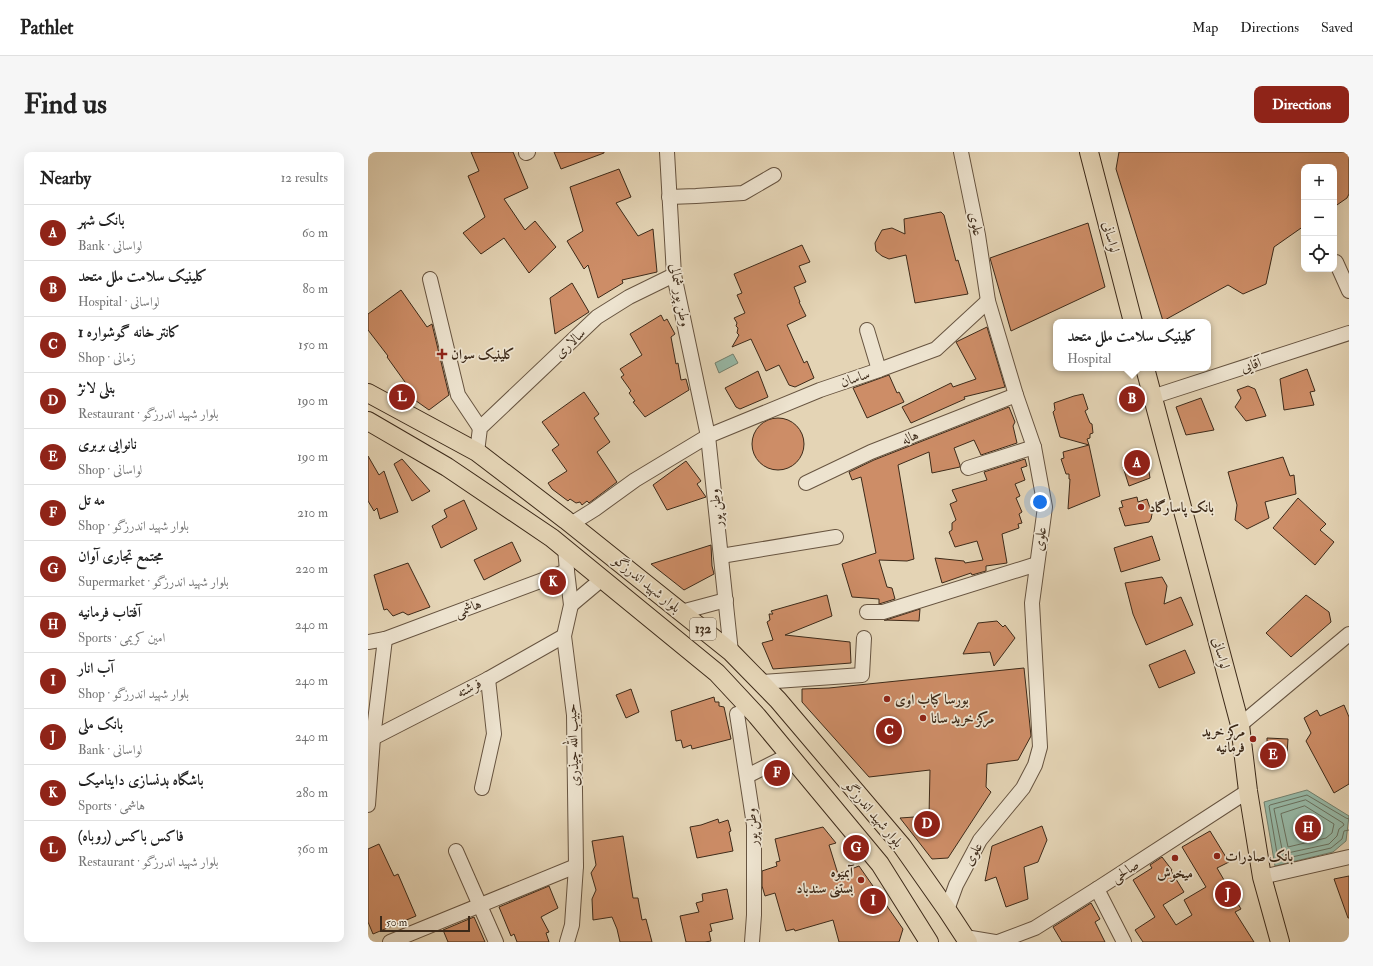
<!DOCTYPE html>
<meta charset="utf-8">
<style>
body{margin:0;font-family:"IM FELL Double Pica",Amiri,serif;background:#f6f6f6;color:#222}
.controls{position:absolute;right:12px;top:12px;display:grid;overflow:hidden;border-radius:8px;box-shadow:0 4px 16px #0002}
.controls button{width:36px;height:36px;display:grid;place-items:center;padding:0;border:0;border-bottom:1px solid #e0e0e0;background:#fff;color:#222;font:20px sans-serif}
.scale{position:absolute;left:12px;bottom:10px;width:90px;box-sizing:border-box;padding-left:4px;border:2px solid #3d2a19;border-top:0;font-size:11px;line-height:14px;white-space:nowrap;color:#3d2a19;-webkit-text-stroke:3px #ede3cf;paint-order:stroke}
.you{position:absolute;left:672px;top:350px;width:14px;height:14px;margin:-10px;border:3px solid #fff;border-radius:50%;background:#1a73e8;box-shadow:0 0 0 6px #1a73e833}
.badge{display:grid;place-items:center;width:26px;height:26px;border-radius:50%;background:#8f2418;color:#fff;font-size:13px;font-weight:700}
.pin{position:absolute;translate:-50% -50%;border:2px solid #fff;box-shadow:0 1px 4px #0006}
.popup{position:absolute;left:685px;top:167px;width:158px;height:52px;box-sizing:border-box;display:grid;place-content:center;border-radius:8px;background:#fff;filter:drop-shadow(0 1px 3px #0005);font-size:13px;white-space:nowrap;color:#767676}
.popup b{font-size:15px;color:#222}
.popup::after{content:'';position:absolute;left:50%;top:100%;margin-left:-8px;border:8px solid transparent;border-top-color:#fff}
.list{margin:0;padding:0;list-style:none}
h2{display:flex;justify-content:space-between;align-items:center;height:52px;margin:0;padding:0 16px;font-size:17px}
h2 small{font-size:13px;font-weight:400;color:#767676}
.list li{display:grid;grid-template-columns:26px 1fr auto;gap:12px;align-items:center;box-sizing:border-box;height:56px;padding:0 16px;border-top:1px solid #e0e0e0}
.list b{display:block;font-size:15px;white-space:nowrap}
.list p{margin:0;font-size:13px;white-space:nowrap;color:#767676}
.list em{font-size:13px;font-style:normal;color:#767676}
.icon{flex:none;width:22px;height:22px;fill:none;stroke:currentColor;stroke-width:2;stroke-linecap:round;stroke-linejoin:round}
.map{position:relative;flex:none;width:981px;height:790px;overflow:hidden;border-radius:8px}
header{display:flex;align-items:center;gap:24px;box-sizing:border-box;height:56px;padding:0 20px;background:#fff;border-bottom:1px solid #e0e0e0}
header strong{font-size:19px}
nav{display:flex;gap:22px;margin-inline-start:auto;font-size:14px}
.intro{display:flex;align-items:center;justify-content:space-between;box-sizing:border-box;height:96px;padding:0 24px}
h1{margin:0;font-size:28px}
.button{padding:10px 18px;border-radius:8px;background:#8f2418;color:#fff;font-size:14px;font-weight:700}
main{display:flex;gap:24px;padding:0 24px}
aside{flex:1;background:#fff;border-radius:8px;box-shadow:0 4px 16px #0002}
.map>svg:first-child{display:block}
.water{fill:#97b9a7;stroke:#73806e}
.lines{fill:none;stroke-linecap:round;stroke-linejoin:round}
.shore{stroke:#6a7260;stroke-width:1}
.building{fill:#cd8d67;stroke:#3d2a19}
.minor-casing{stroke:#675440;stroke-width:16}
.major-casing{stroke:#3d2a19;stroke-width:20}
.minor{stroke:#ede3cf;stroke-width:14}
.major{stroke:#e4d4b5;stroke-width:18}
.poi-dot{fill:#8f2418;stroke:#ede3cf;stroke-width:1.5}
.labels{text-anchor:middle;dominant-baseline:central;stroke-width:3.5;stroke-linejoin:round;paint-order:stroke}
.shield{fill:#ede3cf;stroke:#726250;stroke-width:1}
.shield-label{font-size:13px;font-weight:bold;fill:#3d2a19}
.street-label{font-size:14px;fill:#3d2a19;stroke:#ede3cf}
.poi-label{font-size:14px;font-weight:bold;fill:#3d2a19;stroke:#ede3cf;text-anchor:start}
</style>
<header>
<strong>Pathlet</strong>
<nav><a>Map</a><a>Directions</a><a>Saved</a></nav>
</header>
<div class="intro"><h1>Find us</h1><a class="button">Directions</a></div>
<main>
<aside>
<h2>Nearby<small>12 results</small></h2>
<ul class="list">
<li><span class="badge">A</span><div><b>بانک شهر</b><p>Bank · لواسانی</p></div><em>60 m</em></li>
<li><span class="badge">B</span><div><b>کلینیک سلامت ملل متحد</b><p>Hospital · لواسانی</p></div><em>80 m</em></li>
<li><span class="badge">C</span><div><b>کانتر خانه گوشواره 1</b><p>Shop · زمانی</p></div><em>150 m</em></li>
<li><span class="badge">D</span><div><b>بنلی لانژ</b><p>Restaurant · بلوار شهید اندرزگو</p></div><em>190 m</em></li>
<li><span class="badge">E</span><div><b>نانوایی بربری</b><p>Shop · لواسانی</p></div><em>190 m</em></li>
<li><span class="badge">F</span><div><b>مه تل</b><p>Shop · بلوار شهید اندرزگو</p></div><em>210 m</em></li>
<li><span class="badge">G</span><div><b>مجتمع تجاری آوان</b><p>Supermarket · بلوار شهید اندرزگو</p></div><em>220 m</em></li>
<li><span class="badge">H</span><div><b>آفتاب فرمانیه</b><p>Sports · امین کریمی</p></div><em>240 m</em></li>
<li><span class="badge">I</span><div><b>آب انار</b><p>Shop · بلوار شهید اندرزگو</p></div><em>240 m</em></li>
<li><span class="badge">J</span><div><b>بانک ملی</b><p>Bank · لواسانی</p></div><em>240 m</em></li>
<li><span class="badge">K</span><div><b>باشگاه بدنسازی داینامیک</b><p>Sports · هاشمی</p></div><em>280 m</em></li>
<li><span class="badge">L</span><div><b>فاکس باکس (روباه)</b><p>Restaurant · بلوار شهید اندرزگو</p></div><em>360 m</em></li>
</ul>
</aside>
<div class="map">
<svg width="981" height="790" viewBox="0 0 981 790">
<rect width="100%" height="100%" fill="#e4d4b5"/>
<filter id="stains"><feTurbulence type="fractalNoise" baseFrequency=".005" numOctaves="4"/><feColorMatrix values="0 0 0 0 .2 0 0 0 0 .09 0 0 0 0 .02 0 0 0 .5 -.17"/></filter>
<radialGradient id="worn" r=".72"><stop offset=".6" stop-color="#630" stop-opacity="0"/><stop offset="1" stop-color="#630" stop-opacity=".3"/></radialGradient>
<g class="water">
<polygon points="365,202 370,211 351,221 347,211"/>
<polygon points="939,638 981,664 978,689 965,700 907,714 896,650"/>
</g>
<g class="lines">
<g class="shore">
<polygon points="938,648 975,671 976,673 971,677 969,684 961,692 915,702 906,657"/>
<polygon points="937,654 966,672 964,681 958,686 920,695 913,662"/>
<polyline points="981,667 978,666 939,643 902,653 901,654 910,707 911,708 963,696 974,687 976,679 981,678"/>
</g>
</g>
<g class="building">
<polygon points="103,0 145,0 160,36 136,47 157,78 167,69 188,95 161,121 136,86 113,102 95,81 117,65 100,24 111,19"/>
<polygon points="186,0 236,0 236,1 193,17"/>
<polygon points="751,0 981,0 981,42 979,46 966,55 966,15 936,15 936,74 906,95 898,132 875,142 860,133 795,169 748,17"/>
<polygon points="251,17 263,45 248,51 270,84 285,77 289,120 254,128 255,131 230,146 220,113 216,117 199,89 215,79 202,35"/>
<polygon points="573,60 576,63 588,109 590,108 600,142 547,151 538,103 521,107 514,104 508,99 507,91 514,78 524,76 537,82 536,67"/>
<polygon points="720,71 737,135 643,179 622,106"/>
<polygon points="434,93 442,110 431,114 438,130 426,135 432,150 431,150 438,164 419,173 436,211 439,209 446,226 427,235 421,233 411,213 398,219 383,187 364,195 371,183 369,181 370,176 368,174 369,171 366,166 377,161 369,143 374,141 366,122"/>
<polygon points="204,131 221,160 187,182 182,146"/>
<polygon points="33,138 59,175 64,172 81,243 61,258 44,246 47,244 19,205 20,204 0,178 0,162"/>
<polygon points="293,163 296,169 299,167 307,182 303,185 308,212 310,211 313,228 318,227 321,238 277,265 265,250 267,249 261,241 263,239 253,225 256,223 252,217 274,203 262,182"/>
<polygon points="619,175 637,235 596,245 597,247 543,271 534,255 583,231 585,235 608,227 588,190"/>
<polygon points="939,217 947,239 942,240 946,253 916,258 912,227"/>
<polygon points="390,219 400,245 372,257 368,255 357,236"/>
<polygon points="521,223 529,241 531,240 536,250 499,266 485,236"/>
<polygon points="880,234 887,237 898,264 878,269 867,255 873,246 869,238"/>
<polygon points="216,240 231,262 226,266 242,290 229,300 249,330 221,351 219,349 214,353 212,350 208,351 202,347 200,349 184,337 180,331 199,319 184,298 191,293 174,270"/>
<polygon points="715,242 720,257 717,259 722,271 724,272 725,281 722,282 722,286 719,287 721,293 692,285 685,260 687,258 686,251 706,244"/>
<polygon points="833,246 846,278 818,283 808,255"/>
<polygon points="641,255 647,270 645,274 649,291 613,303 606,288 586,296 592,313 592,315 564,321 561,300 530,313 546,407 539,409 511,408 519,435 524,436 527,447 511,452 511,447 484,445 474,412 508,401 493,325 484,328 481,320 506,308"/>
<circle cx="410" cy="292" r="26"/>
<polygon points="721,293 732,344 700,357 702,327 701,327 701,322 698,322 693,307 696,306 695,300"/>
<polygon points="0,304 11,323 16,319 30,360 12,367 9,356 6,359 0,349"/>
<polygon points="915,305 922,324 926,323 928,342 897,350 901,366 879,377 867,368 869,353 860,320"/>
<polygon points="34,307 62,339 44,349 26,312"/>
<polygon points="657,307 659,314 653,316 657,328 647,332 652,344 648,346 654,360 651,362 654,371 650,372 651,376 634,382 639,411 618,414 618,419 604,423 603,421 574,431 567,406 596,409 597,411 615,408 609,389 587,395 581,380 584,378 584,371 588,368 582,352 589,349 584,338 619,328 616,320"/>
<polygon points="779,307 782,326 761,334 755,315"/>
<polygon points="318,309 333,329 329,332 338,345 299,358 285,333"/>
<polygon points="769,345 770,350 779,347 784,362 783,367 781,370 757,374 751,356 755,355 753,349"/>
<polygon points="930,346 958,372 952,378 966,390 947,413 905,376"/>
<polygon points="96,348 109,377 73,396 64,374 79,365 76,358"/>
<polygon points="784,384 792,408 753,420 746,396"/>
<polygon points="144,390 153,409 116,428 106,408"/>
<polygon points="343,393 344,414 346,422 316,438 283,412"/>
<polygon points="40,411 62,455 40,463 35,460 25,464 19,457 16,458 6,423"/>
<polygon points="794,425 799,434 796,452 813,445 825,473 778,493 765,462 757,431"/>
<polygon points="459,443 464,464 417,483 482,490 483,511 405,517 394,491 405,488 399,470 402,468 401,462 405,462 403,459"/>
<polygon points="938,443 961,460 963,470 923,505 898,481"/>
<polygon points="552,457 551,469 516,468 518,468"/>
<polygon points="629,469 635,475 637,473 647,486 626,514 622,500 595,502 610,471"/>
<polygon points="817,498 827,521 791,536 781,513"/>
<polygon points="656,516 663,584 650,608 619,612 618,635 623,640 580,706 564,707 532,666 561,664 562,618 501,625 434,550 434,537 461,536"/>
<polygon points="263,537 271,560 258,566 248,543"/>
<polygon points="346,545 347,550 351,550 351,554 356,555 363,587 324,597 323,593 315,596 313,588 308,589 303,559"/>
<polygon points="976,553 981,565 981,632 966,641 938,589 943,581 936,566 949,558 952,564"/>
<polygon points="899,586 920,587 919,602 899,601"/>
<polygon points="350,667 351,671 360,668 363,679 361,680 365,699 329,706 322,675 333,673"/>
<polygon points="674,674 679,688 670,710 656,715 660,747 638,755 628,725 617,729 624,694"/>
<polygon points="455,675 468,691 461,693 470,722 491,714 535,777 531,790 471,790 465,768 427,779 426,777 418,779 407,741 397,744 394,734 394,719 409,714 408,710 412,709 407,687"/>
<polygon points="842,679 861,710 849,716 873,757 867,760 886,790 775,790 767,778 787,765 765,728 784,716 782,713 794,705 804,718 803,719 816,740 795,753 808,773 824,763 816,748 838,735 814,695"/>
<polygon points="255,684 265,746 270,746 274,768 278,767 284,790 252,790 249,777 244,765 225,768 224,747 228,738 223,721 228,713 224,689"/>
<polygon points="11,692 26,724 30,722 48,764 5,782 0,770 0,697"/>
<polygon points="981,724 981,766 980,766 966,727"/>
<polygon points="181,734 190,756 173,765 181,780 178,781 181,790 149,790 146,782 143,784 131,755"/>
<polygon points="359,737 365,767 342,772 344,779 341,780 343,789 337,790 318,790 312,764 331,760 328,751 335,749 334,742"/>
<polygon points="723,751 732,767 727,770 737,790 694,790 685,775"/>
<polygon points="106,765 117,790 80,790 75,778"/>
</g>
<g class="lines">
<g class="minor-casing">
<g id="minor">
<polyline points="299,0 306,123 340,284 363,500"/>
<polyline points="158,1 160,0"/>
<polyline points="301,45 328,44 375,41 406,23"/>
<polyline points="968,110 981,139"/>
<polyline points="62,127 90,243 112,276"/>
<polyline points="499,178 511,218"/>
<polyline points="784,245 981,181"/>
<polyline points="109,300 112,276 229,165 261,145 306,123"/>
<polyline points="600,316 666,295"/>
<polyline points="438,331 503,300 648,243"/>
<polyline points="203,372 227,357 267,328 340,284 452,238 511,218 568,197 620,149"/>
<polyline points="197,396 199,419 203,453 196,484 206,563 208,714 204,773 199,790"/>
<polyline points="353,404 468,385"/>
<polyline points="203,453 234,427"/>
<polyline points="313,460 358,448"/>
<polyline points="499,460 515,460 669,412"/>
<polyline points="0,490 17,487 199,419"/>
<polyline points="393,530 494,523 496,486"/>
<polyline points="369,562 386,673 386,763 384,790"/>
<polyline points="872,573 981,482"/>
<polyline points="5,586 120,527 196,484"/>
<polyline points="379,624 421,603"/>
<polyline points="114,636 126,582 120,527"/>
<polyline points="0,653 5,586 17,487"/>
<polyline points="88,699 128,790"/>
<polyline points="894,725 981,705"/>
<polyline points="729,737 756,790"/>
<polyline points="579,758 588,733 612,688 655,636 667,613 672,595 664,451 677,355 666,295 648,243 620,149 610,83 593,0"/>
<polyline points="597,785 627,790"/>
<polyline points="22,790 208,714"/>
<polyline points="630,790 667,776 729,737 880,639"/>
</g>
</g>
<g class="major-casing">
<g id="major">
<polyline points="721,0 765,170"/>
<polyline points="777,216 872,573 880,639 894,725 912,790"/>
<polyline points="0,241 109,300 198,368 363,500 410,548 534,694 579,758 600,790"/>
<polyline points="0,269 79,315 184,386 349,521 389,564 512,712 561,790"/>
</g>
</g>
<use href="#minor" class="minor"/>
<use href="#major" class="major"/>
</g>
<g class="poi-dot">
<path d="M72 196h4v4h4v4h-4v4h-4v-4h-4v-4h4z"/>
<circle cx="773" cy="355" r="4"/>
<circle cx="519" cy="547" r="4"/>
<circle cx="555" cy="566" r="4"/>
<circle cx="885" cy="587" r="4"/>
<circle cx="849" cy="704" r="4"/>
<circle cx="807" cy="706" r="4"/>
<circle cx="493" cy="728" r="4"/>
</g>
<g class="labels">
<rect class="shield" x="322" y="466" width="26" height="22" rx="3"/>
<g class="shield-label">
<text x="335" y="477">132</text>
</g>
<g class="street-label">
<text transform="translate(608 72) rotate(79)">علوی</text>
<text transform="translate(743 85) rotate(76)">لواسانی</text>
<text transform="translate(312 143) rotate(80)">وطن پور شمالی</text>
<text transform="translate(202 191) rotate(-43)">سالاری</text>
<text transform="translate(883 213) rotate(-18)">آقایی</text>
<text transform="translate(487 226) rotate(-19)">ساسان</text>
<text transform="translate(542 285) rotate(-21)">هاله</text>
<text transform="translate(348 356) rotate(-96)">وطن پور</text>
<text transform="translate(672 387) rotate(-82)">علوی</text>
<text transform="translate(279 432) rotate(39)">بلوار شهید اندرزگو</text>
<text transform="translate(100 456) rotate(-21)">هاشمی</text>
<text transform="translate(853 501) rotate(75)">لواسانی</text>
<text transform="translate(101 536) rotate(-27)">فرشته</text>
<text transform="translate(205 593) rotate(-92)">حبیب الله چیذری</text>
<text transform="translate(506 662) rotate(50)">بلوار شهید اندرزگو</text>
<text transform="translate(384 675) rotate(-94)">وطن پور</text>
<text transform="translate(605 702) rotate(-61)">علوی</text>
<text transform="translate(757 719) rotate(-33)">صالحی</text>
</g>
<g class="poi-label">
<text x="83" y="202">کلینیک سوان</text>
<text x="781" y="355">بانک پاسارگاد</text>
<text x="527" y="547">بورسا کباب اوی</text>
<text x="563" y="566">مرکز خرید سانا</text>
<text x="877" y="579" text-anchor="end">مرکز خرید<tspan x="877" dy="16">فرمانیه</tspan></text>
<text x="857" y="704">بانک صادرات</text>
<text x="485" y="720" text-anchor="end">آبمیوه<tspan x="485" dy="16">بستنی سندباد</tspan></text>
<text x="807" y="721" text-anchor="middle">میخوش</text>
</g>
</g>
<rect width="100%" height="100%" filter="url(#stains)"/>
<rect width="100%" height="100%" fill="url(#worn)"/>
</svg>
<div class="controls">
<button>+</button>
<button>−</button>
<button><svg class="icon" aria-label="locate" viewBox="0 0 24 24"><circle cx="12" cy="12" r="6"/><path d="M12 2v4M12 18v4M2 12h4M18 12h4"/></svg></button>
</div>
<div class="scale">50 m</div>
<div class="you"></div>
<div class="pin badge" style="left:769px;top:311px">A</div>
<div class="pin badge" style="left:764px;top:247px">B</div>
<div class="popup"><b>کلینیک سلامت ملل متحد</b>Hospital</div>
<div class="pin badge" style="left:521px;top:579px">C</div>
<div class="pin badge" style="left:559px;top:672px">D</div>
<div class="pin badge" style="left:905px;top:603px">E</div>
<div class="pin badge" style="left:409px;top:621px">F</div>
<div class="pin badge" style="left:488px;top:696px">G</div>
<div class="pin badge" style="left:940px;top:676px">H</div>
<div class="pin badge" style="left:505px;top:749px">I</div>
<div class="pin badge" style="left:860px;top:742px">J</div>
<div class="pin badge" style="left:185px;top:430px">K</div>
<div class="pin badge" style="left:34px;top:245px">L</div>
</div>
</main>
